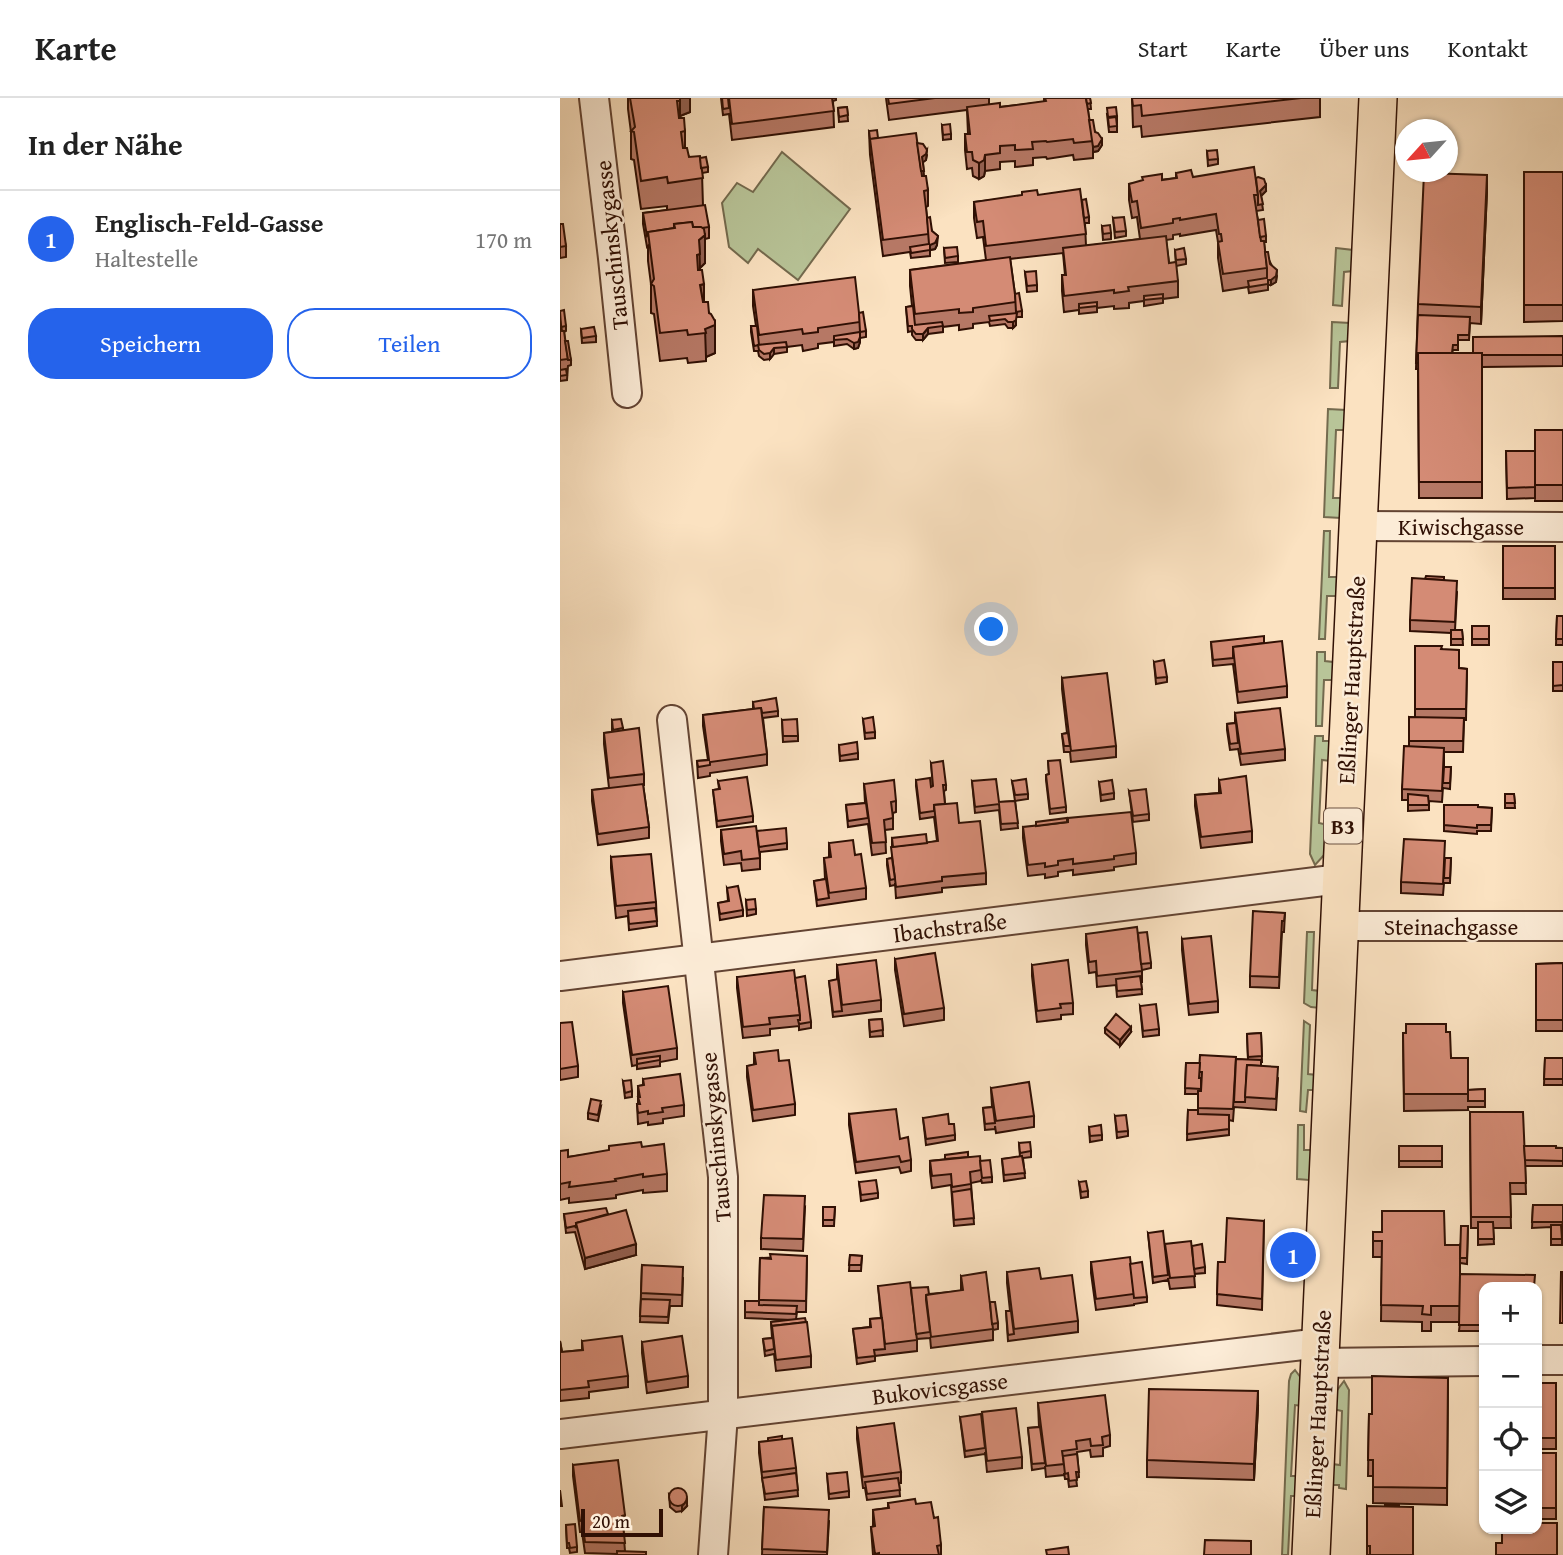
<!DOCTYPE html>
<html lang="de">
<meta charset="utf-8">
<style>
body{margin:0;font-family:"Gentium Book Plus",serif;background:#f6f6f6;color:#222}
.controls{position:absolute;right:21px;bottom:21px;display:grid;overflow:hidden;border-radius:14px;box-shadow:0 2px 5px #0004}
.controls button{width:63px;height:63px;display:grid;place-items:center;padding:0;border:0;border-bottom:2px solid #e0e0e0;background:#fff;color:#222;font:35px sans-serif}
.compass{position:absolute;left:835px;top:21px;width:63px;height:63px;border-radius:50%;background:#fff;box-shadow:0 2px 5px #0004;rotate:243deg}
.scale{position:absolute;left:21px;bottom:18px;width:82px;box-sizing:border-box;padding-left:7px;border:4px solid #301004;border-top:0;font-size:19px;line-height:24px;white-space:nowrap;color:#301004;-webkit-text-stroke:5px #fcecd7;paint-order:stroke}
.you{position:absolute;left:432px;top:532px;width:24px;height:24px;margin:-18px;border:5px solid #fff;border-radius:50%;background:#1a73e8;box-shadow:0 0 0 10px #1a73e833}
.badge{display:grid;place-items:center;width:46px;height:46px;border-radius:50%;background:#2563eb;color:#fff;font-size:23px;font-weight:700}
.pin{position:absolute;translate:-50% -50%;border:4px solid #fff;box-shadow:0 2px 7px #0006}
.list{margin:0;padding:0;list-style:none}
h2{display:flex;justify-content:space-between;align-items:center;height:91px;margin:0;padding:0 28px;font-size:30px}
h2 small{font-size:23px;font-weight:400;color:#767676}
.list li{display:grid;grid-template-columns:46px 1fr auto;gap:21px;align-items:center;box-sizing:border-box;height:98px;padding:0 28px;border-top:2px solid #e0e0e0}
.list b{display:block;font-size:26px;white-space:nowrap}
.list p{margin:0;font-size:23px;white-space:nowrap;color:#767676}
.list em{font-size:23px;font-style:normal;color:#767676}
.actions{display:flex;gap:14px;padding:21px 28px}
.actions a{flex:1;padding:16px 0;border:2px solid #2563eb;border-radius:28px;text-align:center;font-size:24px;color:#2563eb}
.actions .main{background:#2563eb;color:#fff}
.icon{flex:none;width:38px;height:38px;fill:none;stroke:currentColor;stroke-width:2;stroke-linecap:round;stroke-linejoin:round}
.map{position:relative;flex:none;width:1003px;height:1457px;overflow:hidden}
header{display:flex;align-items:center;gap:42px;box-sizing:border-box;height:98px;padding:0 35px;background:#fff;border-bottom:2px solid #e0e0e0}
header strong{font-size:33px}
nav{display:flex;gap:38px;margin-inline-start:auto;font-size:24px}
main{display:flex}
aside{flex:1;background:#fff}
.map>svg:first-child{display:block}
.green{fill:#b8c498;stroke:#746a4e;stroke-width:2}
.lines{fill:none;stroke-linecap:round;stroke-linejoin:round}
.minor-casing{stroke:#634433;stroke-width:32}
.major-casing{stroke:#301004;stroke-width:40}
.minor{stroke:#fcecd7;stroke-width:28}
.major{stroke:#fbe2c1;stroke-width:37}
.wall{fill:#b67865;stroke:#301004;stroke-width:2}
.shaded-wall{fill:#946152;stroke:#301004;stroke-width:2}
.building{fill:#d48b75;stroke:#301004;stroke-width:2}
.labels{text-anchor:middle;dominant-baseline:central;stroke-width:5;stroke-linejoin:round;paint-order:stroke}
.shield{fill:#fcecd7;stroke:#6d5243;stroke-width:2}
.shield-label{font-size:21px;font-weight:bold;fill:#301004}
.street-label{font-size:23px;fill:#301004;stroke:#fcecd7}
</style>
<header>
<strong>Karte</strong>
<nav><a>Start</a><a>Karte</a><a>Über uns</a><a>Kontakt</a></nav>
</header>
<main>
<aside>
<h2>In der Nähe<small></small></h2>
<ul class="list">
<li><span class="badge">1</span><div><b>Englisch-Feld-Gasse</b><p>Haltestelle</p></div><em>170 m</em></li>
</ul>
<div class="actions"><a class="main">Speichern</a><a>Teilen</a></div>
</aside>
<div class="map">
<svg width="1003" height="1457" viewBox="0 0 1003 1457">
<rect width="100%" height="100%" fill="#fbe2c1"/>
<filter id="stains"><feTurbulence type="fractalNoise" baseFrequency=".00286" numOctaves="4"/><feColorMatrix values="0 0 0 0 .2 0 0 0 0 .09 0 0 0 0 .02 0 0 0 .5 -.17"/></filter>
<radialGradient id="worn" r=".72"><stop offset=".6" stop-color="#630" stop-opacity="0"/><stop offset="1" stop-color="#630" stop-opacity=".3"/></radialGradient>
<g class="green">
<polygon points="222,54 290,111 238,182 198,151 188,165 169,149 162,105 177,85 193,94"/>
<polygon points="776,150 793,152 793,173 784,174 782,208 773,207"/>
<polygon points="772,224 790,225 790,243 780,244 778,290 770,290"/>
<polygon points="768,311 786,312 785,332 776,332 773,400 782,400 781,420 764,419"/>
<polygon points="764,433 770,433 769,479 777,479 776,498 767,498 765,541 759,541"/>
<polygon points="757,554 765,554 765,563 773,564 773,582 764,582 762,628 756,628"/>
<polygon points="755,638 763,638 763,643 772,643 770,663 762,662 759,725 768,727 765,756 755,767 750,756"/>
<polygon points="747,834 754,834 752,892 760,893 760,910 751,909 744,905"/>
<polygon points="744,923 750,927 748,976 757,977 756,992 748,992 746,1014 740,1013"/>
<polygon points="738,1027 744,1027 744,1052 752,1052 749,1082 737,1081"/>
<polygon points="735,1272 741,1280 743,1308 735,1307 731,1378 741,1378 740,1398 731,1398 728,1457 722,1457 729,1283 731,1276"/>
<polygon points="784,1283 789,1292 786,1391 779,1390 779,1387 771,1387 772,1366 780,1367 782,1313 773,1311 775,1295"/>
</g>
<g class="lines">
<g class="minor-casing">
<g id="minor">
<polyline points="34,0 53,160 67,295"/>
<polyline points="799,428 1003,429"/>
<polyline points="112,622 163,1079 163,1316 153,1457"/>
<polyline points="779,828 1003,828"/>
<polyline points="0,878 780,781"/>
<polyline points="977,1262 1003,1262"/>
<polyline points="759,1265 924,1263"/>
<polyline points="0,1336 760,1245"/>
</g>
</g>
<g class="major-casing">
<path id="major" d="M751 1457C771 971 797 486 818 0"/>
</g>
<use href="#minor" class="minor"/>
<use href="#major" class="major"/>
</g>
<g class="wall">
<polygon points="68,0 130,0 130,14 120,18 125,33 125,50 129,59 140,60 148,69 148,74 142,75 143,108 149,129 149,140 145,141 145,165 140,170 140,172 144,204 149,215 155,251 155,255 146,259 146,263 128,265 127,260 100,263 94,216 91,215 91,186 88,163 88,148 87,149 83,126 83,115 107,112 107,108 81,111 74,62 71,61 71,34 68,11"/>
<polygon points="161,0 276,0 276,2 273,3 274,29 172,42 169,16 163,17"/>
<polygon points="326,0 429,0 429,7 440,9 484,4 484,0 530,0 531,11 528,11 529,22 542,47 538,53 533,54 533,60 514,62 513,57 487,61 486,59 473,60 473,67 455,69 455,63 440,64 440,71 425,73 424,78 419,81 413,78 412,70 407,71 405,52 405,36 408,36 407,12 329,22"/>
<polygon points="572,0 760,0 760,19 582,39 581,28 573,29"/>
<polygon points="287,9 288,23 279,24 278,10"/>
<polygon points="547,16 557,18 557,34 549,34"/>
<polygon points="382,27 391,36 391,41 383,42"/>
<polygon points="309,33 318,40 357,45 367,57 366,62 363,64 364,78 368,92 368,108 366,109 367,120 372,133 378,138 377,147 375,151 370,152 370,158 351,160 350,154 323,158 310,57"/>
<polygon points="647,53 658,61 658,66 648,68"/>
<polygon points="964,74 1003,74 1003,223 964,224"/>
<polygon points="616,75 633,79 696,80 706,93 701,98 703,112 696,113 698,122 706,138 706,144 704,144 705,154 717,178 716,184 711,187 708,187 708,192 689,195 688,189 663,193 658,160 658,144 656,132 620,138 620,136 613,137 613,141 606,142 609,165 618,183 618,199 603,201 603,205 584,208 584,203 569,205 569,210 554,211 554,208 537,210 537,214 519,216 519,212 504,214 502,193 502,177 505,177 503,155 450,161 455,196 462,213 462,219 456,219 456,227 453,230 448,230 445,226 430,228 429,224 413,226 413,230 399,232 399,227 383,229 383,234 368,236 363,242 356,242 352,237 352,233 348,234 346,209 352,208 350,188 350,172 426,162 423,139 417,140 414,120 414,104 478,97 522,102 529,119 529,125 525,125 526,148 580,141 577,119 572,120 569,102 569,86 616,80"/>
<polygon points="927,93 921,226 910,225 909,242 898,242 898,252 893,252 892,255 913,255 1003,238 1003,268 922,269 922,400 859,400 858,271 856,271 858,206"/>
<polygon points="553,120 566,133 566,138 555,140"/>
<polygon points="0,126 6,148 6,159 0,160"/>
<polygon points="542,128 551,135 551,141 543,142"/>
<polygon points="384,150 398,158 398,164 385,165"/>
<polygon points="615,152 626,161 626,166 616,168"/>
<polygon points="465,174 477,187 477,193 467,194"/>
<polygon points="193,192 299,215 306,233 306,239 300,240 300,244 298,250 294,251 287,246 274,248 274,244 258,246 258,250 243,253 242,247 227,249 227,254 214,256 210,261 204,262 199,258 198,253 194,253 191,234 191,228 196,228 193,208"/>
<polygon points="0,213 6,228 6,233 4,234 5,243 11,262 11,267 8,268 7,282 0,283"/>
<polygon points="21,231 36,238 36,244 22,245"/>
<polygon points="1003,332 1003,403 975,403 975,377 975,400 947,401 946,353 975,353"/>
<rect x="943" y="448" width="52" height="53"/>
<polygon points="884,482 897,494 895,532 902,532 903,547 891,547 891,535 850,533 850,522"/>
<polygon points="997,518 1003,518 1003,547 996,547"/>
<rect x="912" y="528" width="17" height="19"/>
<polygon points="651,544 704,545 727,588 727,599 678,605 673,566 653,568"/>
<polygon points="855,548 882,551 899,570 907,571 906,622 904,622 903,654 884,654 884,669 891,669 890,691 883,690 883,689 882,704 869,703 869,712 848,713 848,702 842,702 842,691 849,648 849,619 855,620"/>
<polygon points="594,564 607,579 607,584 596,586"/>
<rect x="993" y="564" width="10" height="29"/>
<polygon points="502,580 556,648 556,659 511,664 510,654 504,654 502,636 507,635 502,591"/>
<polygon points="193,604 218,613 218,618 203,620 207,656 207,667 150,675 150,678 138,680 137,663 148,662 143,628 143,617 193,611"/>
<polygon points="675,615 725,651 725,662 681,667 678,650 678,651 670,652 667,632 667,626 675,625"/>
<polygon points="303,621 315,634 315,640 305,641"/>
<polygon points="52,622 63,630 63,632 84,676 84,687 83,687 89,729 89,740 38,747 32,703 32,692 49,690 44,646 44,635 52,634"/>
<polygon points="222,622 238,638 238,643 223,644"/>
<polygon points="279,647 298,655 298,661 280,663"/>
<polygon points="488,663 506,709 506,714 490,716 486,682 486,677 489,676"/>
<polygon points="371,665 386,687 386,692 384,693 385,706 399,725 426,775 426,786 382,790 382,794 336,800 335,785 335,787 330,788 327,767 327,761 332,760 332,740 367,745 377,743 374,719 360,721 356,688 356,682 371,689 373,688"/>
<polygon points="659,682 692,733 692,744 641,750 635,708 635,697 659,695"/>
<polygon points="158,683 193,718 193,724 157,729 153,692 159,691"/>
<polygon points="412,683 439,704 455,703 452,683 468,696 468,701 455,703 458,730 441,732 439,712 415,715"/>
<polygon points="539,684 554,695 554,701 541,703"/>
<polygon points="304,686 336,703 336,714 333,715 333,731 325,732 326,755 312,757 308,726 288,729 286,707 305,705"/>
<polygon points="569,693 589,716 589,722 573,724"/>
<polygon points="945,696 954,696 955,710 945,710"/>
<polygon points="884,707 932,710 931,733 917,733 917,736 884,733"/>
<polygon points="463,729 576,755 576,766 554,769 554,772 513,777 513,772 498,774 498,778 485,780 485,776 468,778 463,740"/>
<polygon points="161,732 197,733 227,745 227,751 200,754 200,771 182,773 181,765 164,767 161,743"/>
<polygon points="269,745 295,757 306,790 306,801 257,808 254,783 265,781 264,760 269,760"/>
<polygon points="51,759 96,804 97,828 69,832 68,818 56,820 51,770"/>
<polygon points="885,760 891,760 890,785 884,785 883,797 841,795 841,784"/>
<polygon points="167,790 183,812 183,818 160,822 158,805 168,803"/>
<polygon points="186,802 196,811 196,816 187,818"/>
<polygon points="725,815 724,834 722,834 719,890 690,889 690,878"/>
<polygon points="578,835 591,865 591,870 582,872 582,884 581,884 582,896 557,899 556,887 537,889 536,874 529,875 526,847 526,836"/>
<polygon points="622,841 658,903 658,914 629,917 622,852"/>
<polygon points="335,861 384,910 384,922 344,928 335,872"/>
<polygon points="1003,865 1003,933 976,933 976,866"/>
<polygon points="277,867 321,902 321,913 273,919 269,883 277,882"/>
<polygon points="472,867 513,905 513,916 501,917 501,921 477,924 472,878"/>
<polygon points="177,879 235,880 251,924 251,930 239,932 239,928 210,931 210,937 183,940 177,890"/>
<polygon points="63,894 117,950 117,961 100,964 100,968 77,971 77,967 72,968 63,905"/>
<polygon points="580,908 599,931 599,937 583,939"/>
<polygon points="322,921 323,938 310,939 309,922"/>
<polygon points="0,925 18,968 18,979 0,982"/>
<polygon points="545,930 571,934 560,948 545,935"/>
<polygon points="886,934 891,960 908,992 925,991 925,1009 908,1009 908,1012 844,1013 843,935"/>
<polygon points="701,935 702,964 701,964 701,968 718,980 716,1012 674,1009 673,1023 669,1022 669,1037 627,1042 628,1012 638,1016 638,996 625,996 626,965 640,965 676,961 688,962 687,936"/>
<polygon points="194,955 219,963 235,1006 235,1017 193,1023 187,979 187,968 194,967"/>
<polygon points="985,960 1003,960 1003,987 984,987"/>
<polygon points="83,981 124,1007 124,1018 103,1021 103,1025 88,1027 88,1024 78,1026 77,1006 78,1006 78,988 83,987"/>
<polygon points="63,983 72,993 72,999 65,1000"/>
<polygon points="431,990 474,1018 474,1029 436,1035 435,1028 435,1031 425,1032 423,1010 432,1009"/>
<polygon points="41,1008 38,1023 28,1021 28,1015"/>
<polygon points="910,1014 964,1048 1003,1050 1003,1068 965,1068 966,1096 950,1096 951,1130 933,1130 934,1146 918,1147 918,1130 911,1130"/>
<polygon points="289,1016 340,1041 351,1062 351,1073 341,1075 339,1069 296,1075 289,1027"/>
<polygon points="555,1018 568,1033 568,1038 557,1040"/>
<polygon points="363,1020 389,1026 395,1037 395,1042 366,1047"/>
<polygon points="529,1029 542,1037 542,1042 530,1044"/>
<polygon points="459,1045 471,1053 471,1059 463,1060 465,1080 444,1083 442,1061 460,1059"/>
<rect x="839" y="1048" width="43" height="21"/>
<polygon points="82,1049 107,1076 107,1093 83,1095 83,1092 56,1097 56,1100 9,1105 9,1100 0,1102 0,1053 8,1059"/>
<polygon points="408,1059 420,1063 432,1079 432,1084 422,1085 421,1081 421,1083 411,1085 414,1126 394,1128 391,1087 372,1090 370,1074 370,1063"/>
<polygon points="299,1084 318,1095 318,1100 301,1103"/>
<polygon points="519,1084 528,1093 528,1099 521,1100"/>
<polygon points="973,1107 1003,1107 1002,1147 991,1147 991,1129 972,1130"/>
<polygon points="245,1109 243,1153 201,1151 201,1140"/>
<polygon points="263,1109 275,1109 274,1128 263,1128"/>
<polygon points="4,1116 48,1116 76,1157 25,1171 15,1134 6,1135"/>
<polygon points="704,1123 702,1212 657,1207 658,1164 665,1164"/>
<polygon points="908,1128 907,1166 900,1165 900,1176 924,1189 924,1233 899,1233 900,1224 871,1224 871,1233 862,1233 862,1224 821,1223 822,1159 813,1159 813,1134 885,1147 900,1147"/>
<polygon points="588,1135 605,1153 632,1148 645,1169 645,1175 634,1176 635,1189 610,1191 608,1180 608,1182 593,1185"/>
<polygon points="290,1157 302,1158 301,1173 289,1173"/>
<polygon points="247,1158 246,1214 237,1214 236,1221 251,1258 251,1269 216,1273 214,1256 205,1258 203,1241 212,1240 211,1224 232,1222 185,1220 185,1203 199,1203 200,1160"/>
<polygon points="531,1164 570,1166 587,1199 587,1204 574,1206 574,1207 536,1212 531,1175"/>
<polygon points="82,1167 123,1180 122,1208 110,1208 108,1225 80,1224"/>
<polygon points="447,1174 481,1181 518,1223 518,1234 448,1243 446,1213 450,1213 447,1185"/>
<polygon points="401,1178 430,1204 438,1225 438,1231 433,1232 433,1242 371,1250 370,1239 370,1240 357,1241 357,1253 315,1258 315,1263 297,1266 293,1231 310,1229 310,1221 321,1220 318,1188 351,1190 369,1196 401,1193"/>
<polygon points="0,1243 2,1254 22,1252 22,1243 68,1278 68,1289 29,1294 29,1300 0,1303"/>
<polygon points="82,1244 128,1278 128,1289 87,1295 82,1255"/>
<polygon points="888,1280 887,1407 813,1405 813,1378 808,1378 809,1316 812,1316"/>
<rect x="977" y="1285" width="19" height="66"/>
<polygon points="478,1305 550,1337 550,1348 543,1350 543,1358 531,1359 530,1352 517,1354 519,1379 516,1380 517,1388 509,1389 508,1381 505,1381 504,1375 504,1377 486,1379 485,1368 485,1370 472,1372 468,1330 479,1329"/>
<polygon points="698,1309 694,1382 587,1379 587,1362"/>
<polygon points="400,1319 462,1359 462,1370 427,1374 425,1354 425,1356 405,1359"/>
<polygon points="297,1330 341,1374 341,1385 339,1385 340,1398 307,1402 305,1390 303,1390 297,1341"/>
<polygon points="222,1342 236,1370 238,1398 205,1402 199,1355 199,1344"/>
<rect x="977" y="1355" width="19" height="66"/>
<polygon points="13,1367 65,1417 65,1428 63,1429 65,1453 57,1456 25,1455 22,1434 20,1434 13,1378"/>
<polygon points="267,1376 289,1393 289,1399 269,1401"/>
<polygon points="109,1396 127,1408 122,1413 116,1414 110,1409"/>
<polygon points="328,1405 356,1406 374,1420 381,1447 381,1457 313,1457 311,1429 313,1429 313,1412 328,1410"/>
<polygon points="807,1408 853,1457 807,1457"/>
<polygon points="204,1409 269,1423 267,1457 202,1457"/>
<polygon points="6,1427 17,1449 17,1454 10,1455 9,1450 7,1450"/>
</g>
<g class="shaded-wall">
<polygon points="119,0 130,0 130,14 120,18 120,3"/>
<polygon points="542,41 542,47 538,53 533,54 533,49"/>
<polygon points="367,52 366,62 362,65 362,59"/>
<polygon points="425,57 425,73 424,78 419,81 419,65"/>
<polygon points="927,77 927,93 921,226 921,209"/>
<polygon points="706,87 706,93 700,99 700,93"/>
<polygon points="145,137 145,165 140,170 139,142"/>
<polygon points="377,141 377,147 375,151 370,152 370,147"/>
<polygon points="717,172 716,184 711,187 711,182"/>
<polygon points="144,186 144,214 140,187"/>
<polygon points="456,222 456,227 453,230 453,224"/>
<polygon points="155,223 155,255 146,259 145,231"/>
<polygon points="368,230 368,236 363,242 363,236"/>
<polygon points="300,239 300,244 298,250 294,251 294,245"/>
<polygon points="214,250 214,256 210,261 210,255"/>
<polygon points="571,929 571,934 560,948 560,942"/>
<polygon points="76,1146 76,1157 25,1171 25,1160"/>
<polygon points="698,1293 698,1309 694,1382 694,1366"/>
<polygon points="127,1402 127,1408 122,1413 122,1408"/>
</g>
<g class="building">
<polygon points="70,0 120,0 120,3 117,3 119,20 124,20 125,33 121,34 123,50 127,50 129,59 140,58 143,80 108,85 107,79 81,83 74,34 71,33 75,29"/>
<polygon points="162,0 168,0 169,10 163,11"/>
<polygon points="169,0 272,0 274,13 172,26"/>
<polygon points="328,0 375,0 329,6"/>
<polygon points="485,0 526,0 533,43 514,45 513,41 487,44 486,43 472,44 473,51 455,52 455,47 440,48 440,55 425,57 424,62 419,65 413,62 412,54 407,54 405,36 410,36 407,9 440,5 440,9 486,3"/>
<polygon points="526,0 530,0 531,5 527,6"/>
<polygon points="572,0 741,0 582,18 581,7 573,8"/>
<polygon points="287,9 288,17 279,19 278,10"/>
<polygon points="556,9 557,18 548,19 547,10"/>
<polygon points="556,19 557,28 549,29 548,20"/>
<polygon points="529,22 533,22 535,34 538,35 542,41 538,48 533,49"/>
<polygon points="390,26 391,36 383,37 382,27"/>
<polygon points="317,32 318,40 310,41 309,33"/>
<polygon points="356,35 362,78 366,78 368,92 364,93 369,136 323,142 310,41"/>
<polygon points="357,45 363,46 367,52 366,56 362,59 364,73 361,73"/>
<polygon points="657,52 658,61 648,62 647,53"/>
<polygon points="146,59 148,69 141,70 140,60"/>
<polygon points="694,69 698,97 694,97 701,143 704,143 707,170 663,176 658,144 662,143 661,136 659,136 656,116 620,122 620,120 613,121 613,125 581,130 577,103 572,104 569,86 583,82 582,79 602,76 602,82 617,80 616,75 631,72 633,79"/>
<rect x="964" y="74" width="39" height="133"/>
<polygon points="864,75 927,77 921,209 858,206"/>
<polygon points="698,79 704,81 706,87 700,93 703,106 698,107 698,97 696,80"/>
<polygon points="520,91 526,136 426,148 423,123 417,124 414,104 462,97 462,94 477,92 478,97"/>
<polygon points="526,101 529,119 524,120 522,102"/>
<polygon points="145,107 149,129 142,130 133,129 132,124 114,126 114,130 88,134 88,137 87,138 83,115"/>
<polygon points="370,119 372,133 378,138 377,141 375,145 370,147 370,152 351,155 350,149 369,146 367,120"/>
<polygon points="564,119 566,133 555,134 553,120"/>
<polygon points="704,121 706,138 700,139 698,122"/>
<polygon points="132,124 133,129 141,129 144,131 145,137 139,142 140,156 137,157 138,172 142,172 144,186 140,187 143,204 148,204 149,215 151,216 155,223 155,227 145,231 146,235 128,237 127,232 100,235 94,188 91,186 94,181 88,134 115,130 114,126"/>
<polygon points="0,126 3,126 6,148 0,149"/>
<polygon points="550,127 551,135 543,136 542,128"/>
<polygon points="606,138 609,165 616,164 618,183 568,189 569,193 554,195 554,192 504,198 502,177 506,177 503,150"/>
<polygon points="397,149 398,158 385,160 384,150"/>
<polygon points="624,150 626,161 616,162 615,152"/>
<polygon points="705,154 708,154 710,166 717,172 716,178 711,182 708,182 708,186 689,189 688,183 707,180 707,170"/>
<polygon points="450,159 456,204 413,210 413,214 399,215 399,211 355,216 350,172"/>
<polygon points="476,173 477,187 467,188 465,174"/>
<polygon points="295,179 300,224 258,230 258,234 243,236 242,231 199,237 193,192"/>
<polygon points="459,195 462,213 456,214 455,196"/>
<polygon points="603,196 603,200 584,202 584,198"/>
<polygon points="537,204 537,208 519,210 519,206"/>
<polygon points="353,208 355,227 382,224 383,228 368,230 363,236 356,236 352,231 352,228 348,228 346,209"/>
<polygon points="4,212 6,228 1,229 0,213"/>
<polygon points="303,214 306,233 300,234 299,215"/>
<polygon points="457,215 456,222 453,224 448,224 445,221 430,223 429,218"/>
<polygon points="858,217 910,219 909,237 898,237 898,247 893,247 892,255 858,255 859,265 856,265"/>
<polygon points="0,222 2,233 4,233 8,261 0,262"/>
<polygon points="191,228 197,228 199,247 194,248"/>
<polygon points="34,229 36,238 22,240 21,231"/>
<polygon points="300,234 300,239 298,244 294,245 287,241 274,242 274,238"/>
<polygon points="1003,238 1003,257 922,257 922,255 913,255 913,239"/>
<polygon points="5,243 8,243 11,262 8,262"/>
<polygon points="226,244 227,249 214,250 210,255 204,256 199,252 198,247"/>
<polygon points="858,255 922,255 922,384 859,384"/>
<polygon points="6,271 7,277 0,278 0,272"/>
<rect x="975" y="332" width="28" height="55"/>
<polygon points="946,353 975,353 975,389 947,390"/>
<rect x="943" y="448" width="52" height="42"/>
<polygon points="866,478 884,479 884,482 865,481"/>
<polygon points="852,480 897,483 895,524 850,522"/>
<polygon points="997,518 1003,518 1003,541 996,541"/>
<rect x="912" y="528" width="17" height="13"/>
<polygon points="891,532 902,532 903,541 891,541"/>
<polygon points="704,538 704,545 673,549 673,560 653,562 651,544"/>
<polygon points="722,543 727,588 678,594 673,549"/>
<polygon points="855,548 882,548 881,551 899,552 899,570 907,571 906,611 855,611"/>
<polygon points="604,562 607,579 596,580 594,564"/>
<polygon points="993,564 1003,564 1003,587 993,588"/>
<polygon points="547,575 556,648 511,653 502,580"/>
<polygon points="216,600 218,613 202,615 201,610 194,611 193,604"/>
<polygon points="201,610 207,656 150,664 150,667 138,669 137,663 149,662 143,617"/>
<polygon points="720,610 725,651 681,656 675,615"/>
<polygon points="313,619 315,634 305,635 303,621"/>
<polygon points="849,619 904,620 903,643 849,643"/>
<polygon points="61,621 63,630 53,632 52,622"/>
<polygon points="237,621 238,638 223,638 222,622"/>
<polygon points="676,625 678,645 670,646 667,626"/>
<polygon points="79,630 84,676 49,680 44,635"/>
<polygon points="508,635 510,648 504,648 502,636"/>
<polygon points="297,644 298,655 280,658 279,647"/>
<polygon points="844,648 884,650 882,693 842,691"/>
<polygon points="500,662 506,709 490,711 486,677 489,676 488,663"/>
<polygon points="383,663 386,687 383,687 385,706 374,707 374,713 360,715 356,682 370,680 371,689 373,688 371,665"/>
<polygon points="884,669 891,669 890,685 883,685"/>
<polygon points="686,678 692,733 641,739 635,697 661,695 659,682"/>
<polygon points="187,679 193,718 157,723 153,692 160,691 158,683"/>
<polygon points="436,681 439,704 455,703 458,725 441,726 439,706 415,709 412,683"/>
<polygon points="466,681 468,696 455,697 452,683"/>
<polygon points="334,682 336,703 331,704 333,720 324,722 326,744 312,745 304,686"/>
<polygon points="552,682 554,695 541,697 539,684"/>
<polygon points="83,686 89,729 38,736 32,692"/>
<polygon points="586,691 589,716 573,718 569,693"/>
<polygon points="848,696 868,698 869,707 848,707"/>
<polygon points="945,696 954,696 955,705 945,705"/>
<polygon points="306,705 308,720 288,723 286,707"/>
<polygon points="397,705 399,725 420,723 426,775 382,779 382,783 336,789 331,749 378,743 374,707"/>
<polygon points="884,707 918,707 918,709 932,710 931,727 917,727 917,730 884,727"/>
<polygon points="571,714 576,755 554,758 554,761 513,766 513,761 498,763 498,767 485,769 485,765 468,767 463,729 508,724 508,720"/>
<polygon points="507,720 507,724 476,728 476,724"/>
<polygon points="196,728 200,760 182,762 181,753 164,756 161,732"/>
<polygon points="226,730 227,745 199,749 197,733"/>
<polygon points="366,736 367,745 333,749 332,740"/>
<polygon points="844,741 885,743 883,786 841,784"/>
<polygon points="293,742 295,757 301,756 306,790 269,795 264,760 271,759 269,745"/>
<polygon points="91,756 96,804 56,808 51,759"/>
<polygon points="332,760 335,781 330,782 327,761"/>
<polygon points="885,760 891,760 890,780 884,780"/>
<polygon points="266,781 269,800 257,802 254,783"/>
<polygon points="178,788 183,812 160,816 158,805 169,803 167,790"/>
<polygon points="195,801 196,811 187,812 186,802"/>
<polygon points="95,810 97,823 69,826 68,813"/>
<polygon points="693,813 725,815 724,823 722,823 719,879 690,878"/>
<polygon points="577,829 582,873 537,878 536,863 529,864 526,836"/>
<polygon points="587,834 591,865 581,866 578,835"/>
<polygon points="651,838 658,903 629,906 622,841"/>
<polygon points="375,855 384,910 344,916 335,861"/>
<polygon points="316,862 321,902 282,907 277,867"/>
<polygon points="508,862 513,905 500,906 501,910 477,913 472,867"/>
<polygon points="1003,865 1003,922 976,922 976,866"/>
<polygon points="234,872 240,917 209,920 210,926 183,929 177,879"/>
<polygon points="245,878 251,924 239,926 238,922 240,922 240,917 235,880"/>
<polygon points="580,878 582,891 557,893 556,881"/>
<polygon points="278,881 282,913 273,914 269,883"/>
<polygon points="108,888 117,950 72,957 63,894"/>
<polygon points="596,906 599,931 583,933 580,908"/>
<polygon points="556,916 571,929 560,942 545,930"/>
<polygon points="322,921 323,932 310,934 309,922"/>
<polygon points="12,924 18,968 0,971 0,925"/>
<polygon points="846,926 886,926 886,934 890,934 891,960 908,960 908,996 844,996 843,935 846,935"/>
<polygon points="701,935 702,958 688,959 687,936"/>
<polygon points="218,952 219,963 229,962 235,1006 193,1012 187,968 196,966 194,955"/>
<polygon points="640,957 676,959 673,1011 638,1010 638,993 641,993 642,974 639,974"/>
<polygon points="100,958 100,962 77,966 77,961"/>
<polygon points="985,960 1003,960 1003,981 984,981"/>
<polygon points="676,961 701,962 701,968 687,967 685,1004 674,1004"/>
<polygon points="626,965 640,965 639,980 641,980 641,991 625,990"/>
<polygon points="687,967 718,969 716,1001 685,999"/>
<polygon points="120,976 124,1007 102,1010 103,1014 88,1016 88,1013 78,1015 77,1006 80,1006 78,999 80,999 78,988 84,987 83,981"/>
<polygon points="71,982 72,993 65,995 63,983"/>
<polygon points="469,984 474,1018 436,1023 431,990"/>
<polygon points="925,991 925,1003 908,1003 908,992"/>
<polygon points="31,1001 41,1003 38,1017 28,1015"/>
<polygon points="433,1009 435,1025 425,1026 423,1010"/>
<polygon points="336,1011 340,1041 348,1039 351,1062 341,1064 339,1058 296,1064 289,1016"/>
<polygon points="628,1012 638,1012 638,1016 669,1017 669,1031 627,1036"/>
<polygon points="910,1014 963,1014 966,1085 950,1085 951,1119 911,1119"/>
<polygon points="388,1016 389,1026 394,1026 395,1037 366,1041 363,1020"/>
<polygon points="566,1017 568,1033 557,1034 555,1018"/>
<polygon points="541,1027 542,1037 530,1038 529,1029"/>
<polygon points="81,1044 82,1049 104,1046 107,1076 83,1079 83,1076 55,1081 56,1083 9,1089 10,1084 0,1086 0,1053 8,1052 8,1059 49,1052 49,1048"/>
<polygon points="470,1044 471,1053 460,1055 459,1045"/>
<rect x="839" y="1048" width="43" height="15"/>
<polygon points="964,1048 996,1048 996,1050 1003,1050 1003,1063 965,1062"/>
<polygon points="408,1054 408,1059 385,1061 385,1057"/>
<polygon points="420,1058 421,1072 410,1074 411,1086 392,1089 391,1076 372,1078 370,1063"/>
<polygon points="462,1058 465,1075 444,1077 442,1061"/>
<polygon points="430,1062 432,1079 422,1080 420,1063"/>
<polygon points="316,1082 318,1095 301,1097 299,1084"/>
<polygon points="526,1083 528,1093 521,1094 519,1084"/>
<polygon points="411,1091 414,1120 394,1122 392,1094"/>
<polygon points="204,1097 245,1098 243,1141 201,1140"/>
<polygon points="973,1107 1003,1107 1003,1124 972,1124"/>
<polygon points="263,1109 275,1109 274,1122 263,1122"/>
<polygon points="46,1110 48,1116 16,1125 16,1130 15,1128 6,1130 4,1116"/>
<polygon points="66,1112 76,1146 25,1160 16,1125"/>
<polygon points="822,1113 884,1113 885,1147 900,1147 900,1208 871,1208 871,1217 862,1216 863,1208 821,1207 822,1143 813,1143 813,1134 822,1134"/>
<polygon points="667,1120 704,1123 702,1201 657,1196 658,1164 665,1164"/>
<polygon points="918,1124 933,1124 934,1141 918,1141"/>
<polygon points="991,1127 1001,1127 1002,1141 991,1141"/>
<polygon points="901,1128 908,1128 907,1160 900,1160"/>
<polygon points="603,1133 608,1177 593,1179 588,1135"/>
<polygon points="631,1143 635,1178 610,1180 605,1146"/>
<polygon points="642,1146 645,1169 634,1171 632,1148"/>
<polygon points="210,1156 247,1158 246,1203 199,1202 200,1160 211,1161"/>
<polygon points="290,1157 302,1158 301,1167 289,1167"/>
<polygon points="570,1159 574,1196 536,1201 531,1164"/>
<polygon points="582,1164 587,1199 574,1200 570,1166"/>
<polygon points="82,1167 123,1169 122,1197 81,1195"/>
<polygon points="479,1170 481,1181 512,1177 518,1223 454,1231 447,1174"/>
<polygon points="426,1174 433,1231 371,1239 366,1197 403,1192 401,1178"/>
<polygon points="1001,1174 1003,1174 1003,1225 1000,1225"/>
<polygon points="900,1176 975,1177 974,1189 924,1189 924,1227 899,1227"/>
<polygon points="350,1184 357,1242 325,1246 318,1188"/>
<polygon points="368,1189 369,1196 366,1197 366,1202 370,1234 356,1236 351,1190"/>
<polygon points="81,1201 110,1202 108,1219 80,1218"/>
<polygon points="185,1203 199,1203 199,1207 237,1208 236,1216 185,1214"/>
<polygon points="430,1204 435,1204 438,1225 432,1226"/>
<polygon points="446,1213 451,1213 454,1236 448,1237"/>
<polygon points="245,1220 246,1224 212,1228 212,1233 211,1224"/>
<polygon points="322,1220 325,1251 314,1252 315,1258 297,1260 293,1231 311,1229 310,1221"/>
<polygon points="247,1224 251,1258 216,1262 212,1228"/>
<polygon points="62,1238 68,1278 28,1283 29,1289 0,1292 0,1243 2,1254 23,1252 22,1243"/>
<polygon points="122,1238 128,1278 87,1284 82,1244"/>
<polygon points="213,1240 214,1251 205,1253 203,1241"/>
<polygon points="812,1278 888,1280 887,1390 813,1389 813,1362 808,1362 809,1316 812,1316"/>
<rect x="977" y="1285" width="19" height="55"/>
<polygon points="589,1291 698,1293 694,1366 587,1362"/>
<polygon points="545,1297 550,1337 542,1339 543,1347 531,1348 530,1341 516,1343 517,1351 502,1353 504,1366 486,1368 478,1305"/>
<polygon points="456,1310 462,1359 427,1363 422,1314"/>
<polygon points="421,1316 425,1350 405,1353 400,1319"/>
<polygon points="334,1325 341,1374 303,1379 297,1330"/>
<polygon points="480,1329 485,1365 472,1366 468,1330"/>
<polygon points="222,1338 222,1342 208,1343 208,1340"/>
<polygon points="232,1340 236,1370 202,1374 199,1344"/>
<rect x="977" y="1355" width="19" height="55"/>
<polygon points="517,1356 519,1374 516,1374 517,1382 509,1383 508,1375 505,1376 503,1358"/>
<polygon points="58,1362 65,1417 62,1418 65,1445 25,1444 22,1422 20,1423 13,1367"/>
<polygon points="287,1374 289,1393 269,1396 267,1376"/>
<polygon points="236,1375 238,1392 205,1396 202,1380"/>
<polygon points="338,1380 340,1392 307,1396 305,1384"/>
<circle cx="118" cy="1399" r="9"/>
<polygon points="0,1392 2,1408 0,1408"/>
<polygon points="355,1401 356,1406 371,1404 374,1420 378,1419 381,1447 377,1448 379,1457 319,1457 319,1455 315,1456 311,1429 315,1428 313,1412 329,1410 328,1405"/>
<rect x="825" y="1406" width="14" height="2"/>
<polygon points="807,1408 853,1409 853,1457 810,1457 810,1448 807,1448"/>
<polygon points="204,1409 269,1412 267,1454 202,1451"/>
<polygon points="977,1425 997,1425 997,1457 936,1457 936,1445 942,1445 942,1431 977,1431"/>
<polygon points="15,1426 17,1449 10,1450 9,1445 7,1445 6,1427"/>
<polygon points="645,1442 691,1443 691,1457 644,1457"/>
<polygon points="508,1449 509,1457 487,1457 486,1452"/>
<polygon points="57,1453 86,1454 86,1457 57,1457"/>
</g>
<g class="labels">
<rect class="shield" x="764" y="710.5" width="38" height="35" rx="5"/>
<g class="shield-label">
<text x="783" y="728">B3</text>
</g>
<g class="street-label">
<text transform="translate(51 147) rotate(-96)">Tauschinskygasse</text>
<text x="901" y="428">Kiwischgasse</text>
<text transform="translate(791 582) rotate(-87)">Eßlinger Hauptstraße</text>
<text x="891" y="828">Steinachgasse</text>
<text transform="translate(390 829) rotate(-7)">Ibachstraße</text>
<text transform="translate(155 1039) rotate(-95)">Tauschinskygasse</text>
<text transform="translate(380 1290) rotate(-7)">Bukovicsgasse</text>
<text transform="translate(757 1316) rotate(-87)">Eßlinger Hauptstraße</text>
</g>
</g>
<rect width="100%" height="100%" filter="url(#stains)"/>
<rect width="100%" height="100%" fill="url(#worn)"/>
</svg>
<div class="controls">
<button>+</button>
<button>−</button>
<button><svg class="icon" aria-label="locate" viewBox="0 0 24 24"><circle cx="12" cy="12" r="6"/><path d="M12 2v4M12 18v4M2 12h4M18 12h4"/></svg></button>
<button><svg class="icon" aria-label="layers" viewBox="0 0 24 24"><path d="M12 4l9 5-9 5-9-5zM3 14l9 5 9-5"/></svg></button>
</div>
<svg class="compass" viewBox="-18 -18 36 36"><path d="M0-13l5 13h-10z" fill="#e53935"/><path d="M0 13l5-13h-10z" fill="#767676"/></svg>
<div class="scale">20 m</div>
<div class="you"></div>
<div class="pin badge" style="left:733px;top:1157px">1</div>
</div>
</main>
